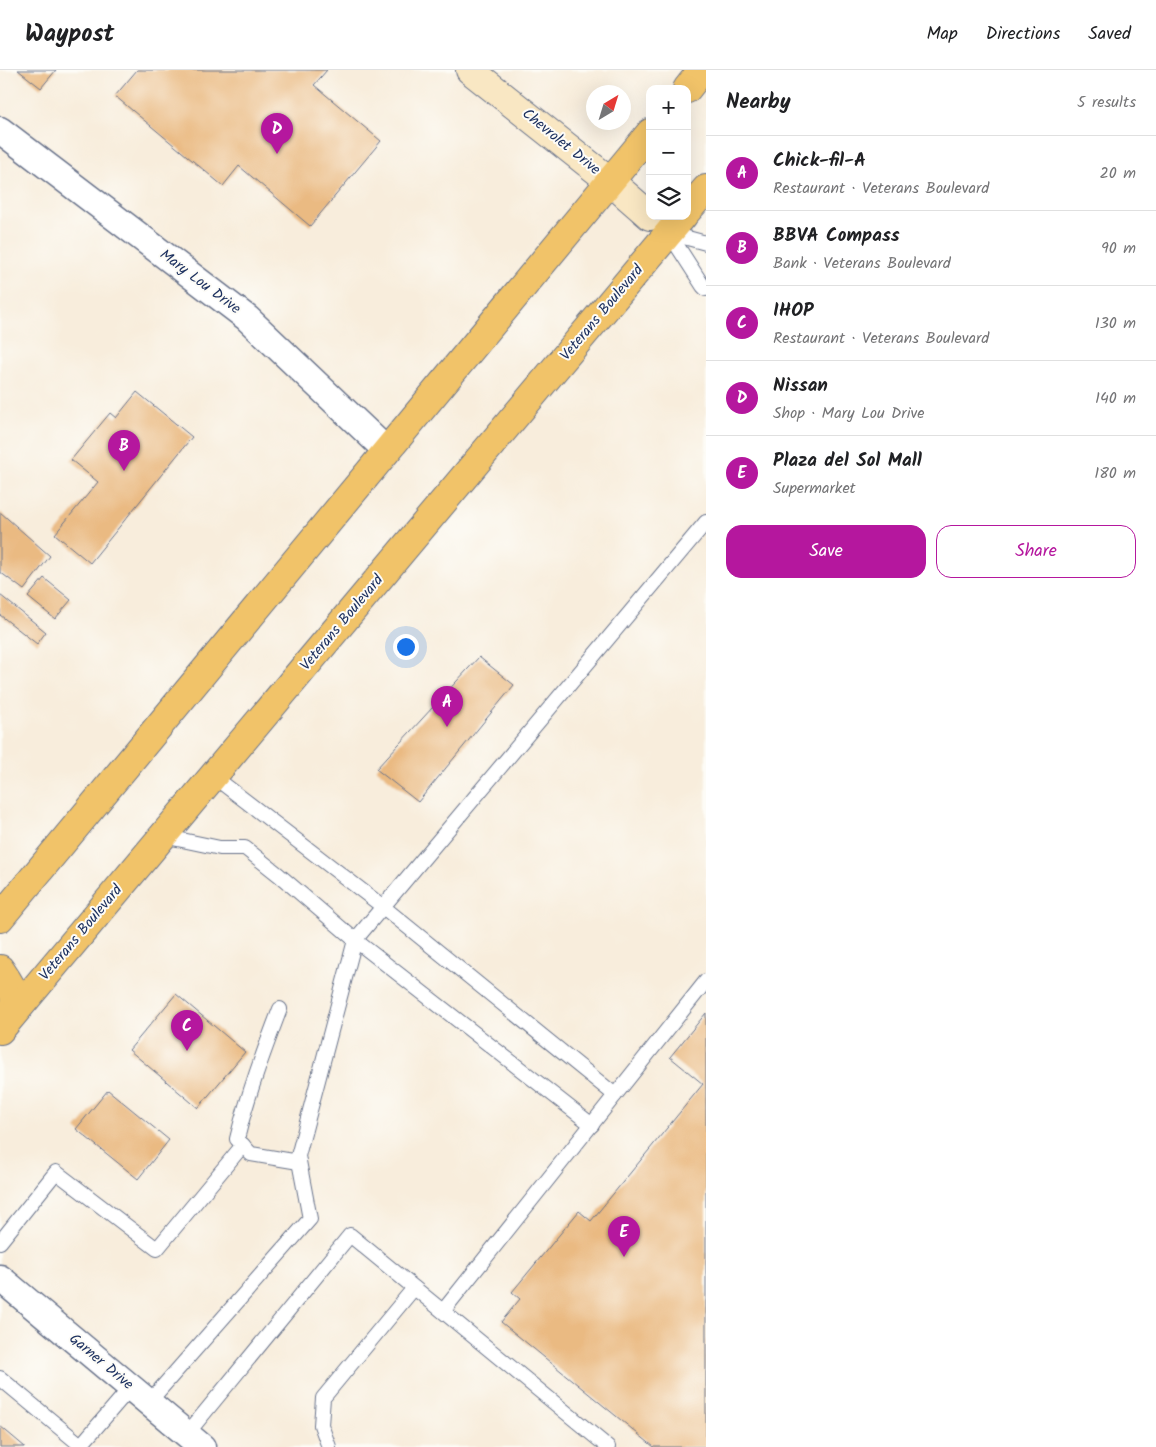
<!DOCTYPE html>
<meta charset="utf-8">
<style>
body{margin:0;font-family:Kalam,sans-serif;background:#f2f2f2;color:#202124}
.controls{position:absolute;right:15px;top:15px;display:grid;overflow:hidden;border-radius:10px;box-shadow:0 5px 20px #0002}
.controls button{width:45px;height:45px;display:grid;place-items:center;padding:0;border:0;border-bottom:1px solid #e0e0e0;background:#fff;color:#202124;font:25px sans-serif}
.compass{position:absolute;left:586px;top:15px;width:45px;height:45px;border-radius:50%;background:#fff;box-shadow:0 5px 20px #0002;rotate:38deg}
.you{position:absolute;left:405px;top:576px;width:18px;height:18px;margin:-12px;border:4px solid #fff;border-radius:50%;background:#1a73e8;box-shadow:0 0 0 8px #1a73e833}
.badge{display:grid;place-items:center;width:32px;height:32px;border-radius:50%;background:#b5179e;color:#fff;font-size:16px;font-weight:700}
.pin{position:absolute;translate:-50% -41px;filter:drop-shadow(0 1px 2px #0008)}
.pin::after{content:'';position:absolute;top:26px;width:18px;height:15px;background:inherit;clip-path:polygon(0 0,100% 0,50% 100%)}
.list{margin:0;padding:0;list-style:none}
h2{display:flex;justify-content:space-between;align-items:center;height:65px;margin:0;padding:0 20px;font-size:21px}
h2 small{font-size:16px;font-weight:400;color:#757577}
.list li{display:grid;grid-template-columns:32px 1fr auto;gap:15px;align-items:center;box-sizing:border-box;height:75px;padding:0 20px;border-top:1px solid #e0e0e0}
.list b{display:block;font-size:19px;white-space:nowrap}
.list p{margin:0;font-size:16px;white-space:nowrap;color:#757577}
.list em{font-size:16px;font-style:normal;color:#757577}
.actions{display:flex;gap:10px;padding:15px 20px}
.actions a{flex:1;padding:11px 0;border:1px solid #b5179e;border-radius:15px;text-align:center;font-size:18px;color:#b5179e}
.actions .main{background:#b5179e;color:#fff}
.icon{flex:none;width:28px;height:28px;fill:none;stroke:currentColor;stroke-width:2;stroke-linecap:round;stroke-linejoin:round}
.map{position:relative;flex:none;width:706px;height:1377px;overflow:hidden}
header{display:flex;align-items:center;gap:30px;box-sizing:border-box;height:70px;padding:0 25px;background:#fff;border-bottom:1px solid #e0e0e0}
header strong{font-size:24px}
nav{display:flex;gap:28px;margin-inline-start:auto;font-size:18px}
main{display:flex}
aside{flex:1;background:#fff}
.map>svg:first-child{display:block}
.building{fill:#eaba82}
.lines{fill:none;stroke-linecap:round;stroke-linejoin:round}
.lane-casing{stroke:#68728a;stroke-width:16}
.street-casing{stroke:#68728a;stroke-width:29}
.secondary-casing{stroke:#68728a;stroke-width:30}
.primary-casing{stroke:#68728a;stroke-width:30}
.lane{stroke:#fff;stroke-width:14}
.street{stroke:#fff;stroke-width:26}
.secondary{stroke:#f9e7c3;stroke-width:28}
.primary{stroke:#f1c369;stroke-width:28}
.labels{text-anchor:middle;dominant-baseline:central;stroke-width:4;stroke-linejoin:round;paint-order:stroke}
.street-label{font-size:15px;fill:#1b2f5e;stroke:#fdfcf7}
</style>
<header>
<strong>Waypost</strong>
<nav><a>Map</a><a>Directions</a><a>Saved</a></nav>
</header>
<main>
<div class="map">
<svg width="706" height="1377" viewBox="0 0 706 1377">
<rect width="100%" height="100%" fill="#fdfcf7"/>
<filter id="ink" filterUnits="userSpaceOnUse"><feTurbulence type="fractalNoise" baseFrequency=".02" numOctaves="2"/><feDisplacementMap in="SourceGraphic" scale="10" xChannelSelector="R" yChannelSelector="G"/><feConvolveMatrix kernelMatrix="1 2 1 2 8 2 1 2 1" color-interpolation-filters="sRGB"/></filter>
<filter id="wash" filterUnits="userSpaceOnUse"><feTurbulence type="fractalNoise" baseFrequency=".0096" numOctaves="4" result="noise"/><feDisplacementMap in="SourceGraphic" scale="20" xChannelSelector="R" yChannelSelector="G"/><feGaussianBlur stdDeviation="1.12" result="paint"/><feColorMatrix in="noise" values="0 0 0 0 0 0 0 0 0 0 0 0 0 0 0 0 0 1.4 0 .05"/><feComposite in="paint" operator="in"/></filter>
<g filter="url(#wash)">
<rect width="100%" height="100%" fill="#f8eddc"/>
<g id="blocks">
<g class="building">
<polygon points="18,0 56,0 41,18"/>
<polygon points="137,0 327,0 314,15 381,71 310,156 239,96 223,116 115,26"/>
<polygon points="137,322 192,367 90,493 55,464 98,412 71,390 110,343 116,348"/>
<polygon points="0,442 50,486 24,520 0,502"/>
<polygon points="44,508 71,530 55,549 28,527"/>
<polygon points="0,525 46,562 37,574 0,545"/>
<polygon points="479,587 514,615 418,732 376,699"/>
<polygon points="176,924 245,982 198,1038 129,980"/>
<polygon points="706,943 706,1377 654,1377 501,1252 520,1229 512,1222 579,1141 591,1151 703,1014 670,987"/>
<polygon points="108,1020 169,1070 138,1109 76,1059"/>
<polygon points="0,1356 25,1377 0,1377"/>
</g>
</g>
</g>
<g filter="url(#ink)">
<use href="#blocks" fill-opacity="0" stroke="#68728a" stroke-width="1"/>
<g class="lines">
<g class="lane-casing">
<g id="lane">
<polyline points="669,163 703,216 706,219"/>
<polyline points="669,163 706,173"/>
<polyline points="213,706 382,836 615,1025"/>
<polyline points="163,766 220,778 245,778 279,805 355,870 592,1055"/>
<path d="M280 939C264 981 248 1024 237 1069L251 1084 299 1092"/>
<polyline points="0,1172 56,1102 157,1179 243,1075"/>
<polyline points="443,1241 706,911"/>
<polyline points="0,1308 83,1377"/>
<polyline points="149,1332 310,1149 298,1086 355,870 706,452"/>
<polyline points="187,1364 350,1165 608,1377"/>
<polyline points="81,1375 131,1317"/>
<polyline points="329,1377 321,1355 323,1328 414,1218"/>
</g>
</g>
<g class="street-casing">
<g id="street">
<polyline points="0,60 247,248 387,381"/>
<polyline points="0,1208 202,1377"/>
</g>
</g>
<g class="secondary-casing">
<polyline id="secondary" points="470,0 610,111 650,146"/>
</g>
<g class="primary-casing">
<g id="primary">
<polyline points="687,19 702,0"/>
<polyline points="687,141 706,119"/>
<polyline points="0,848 650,63"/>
<path d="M0 899C12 917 18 923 12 945"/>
<polyline points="0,960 683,146"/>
</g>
</g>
<use href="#lane" class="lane"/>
<use href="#street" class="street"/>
<use href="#secondary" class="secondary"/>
<use href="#primary" class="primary"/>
</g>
</g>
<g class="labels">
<g class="street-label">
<text transform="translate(561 72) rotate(39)">Chevrolet Drive</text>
<text transform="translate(200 212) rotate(37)">Mary Lou Drive</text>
<text transform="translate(602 243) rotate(-50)">Veterans Boulevard</text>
<text transform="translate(342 553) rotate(-50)">Veterans Boulevard</text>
<text transform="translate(81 863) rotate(-50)">Veterans Boulevard</text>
<text transform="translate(101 1292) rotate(40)">Garner Drive</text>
</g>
</g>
</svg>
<div class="controls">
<button>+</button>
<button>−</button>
<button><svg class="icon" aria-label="layers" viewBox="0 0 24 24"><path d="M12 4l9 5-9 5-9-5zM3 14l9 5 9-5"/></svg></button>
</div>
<svg class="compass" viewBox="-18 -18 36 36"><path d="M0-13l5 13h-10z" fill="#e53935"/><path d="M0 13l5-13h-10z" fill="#757577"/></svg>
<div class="you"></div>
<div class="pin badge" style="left:447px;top:657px">A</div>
<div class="pin badge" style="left:124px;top:401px">B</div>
<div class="pin badge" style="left:187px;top:981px">C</div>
<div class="pin badge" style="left:277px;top:84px">D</div>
<div class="pin badge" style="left:624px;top:1187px">E</div>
</div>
<aside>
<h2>Nearby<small>5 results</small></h2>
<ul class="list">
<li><span class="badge">A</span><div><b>Chick-fil-A</b><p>Restaurant · Veterans Boulevard</p></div><em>20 m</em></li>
<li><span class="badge">B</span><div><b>BBVA Compass</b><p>Bank · Veterans Boulevard</p></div><em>90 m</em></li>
<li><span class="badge">C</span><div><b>IHOP</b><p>Restaurant · Veterans Boulevard</p></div><em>130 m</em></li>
<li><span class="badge">D</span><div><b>Nissan</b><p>Shop · Mary Lou Drive</p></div><em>140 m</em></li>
<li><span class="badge">E</span><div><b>Plaza del Sol Mall</b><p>Supermarket</p></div><em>180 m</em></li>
</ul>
<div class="actions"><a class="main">Save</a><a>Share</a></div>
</aside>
</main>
